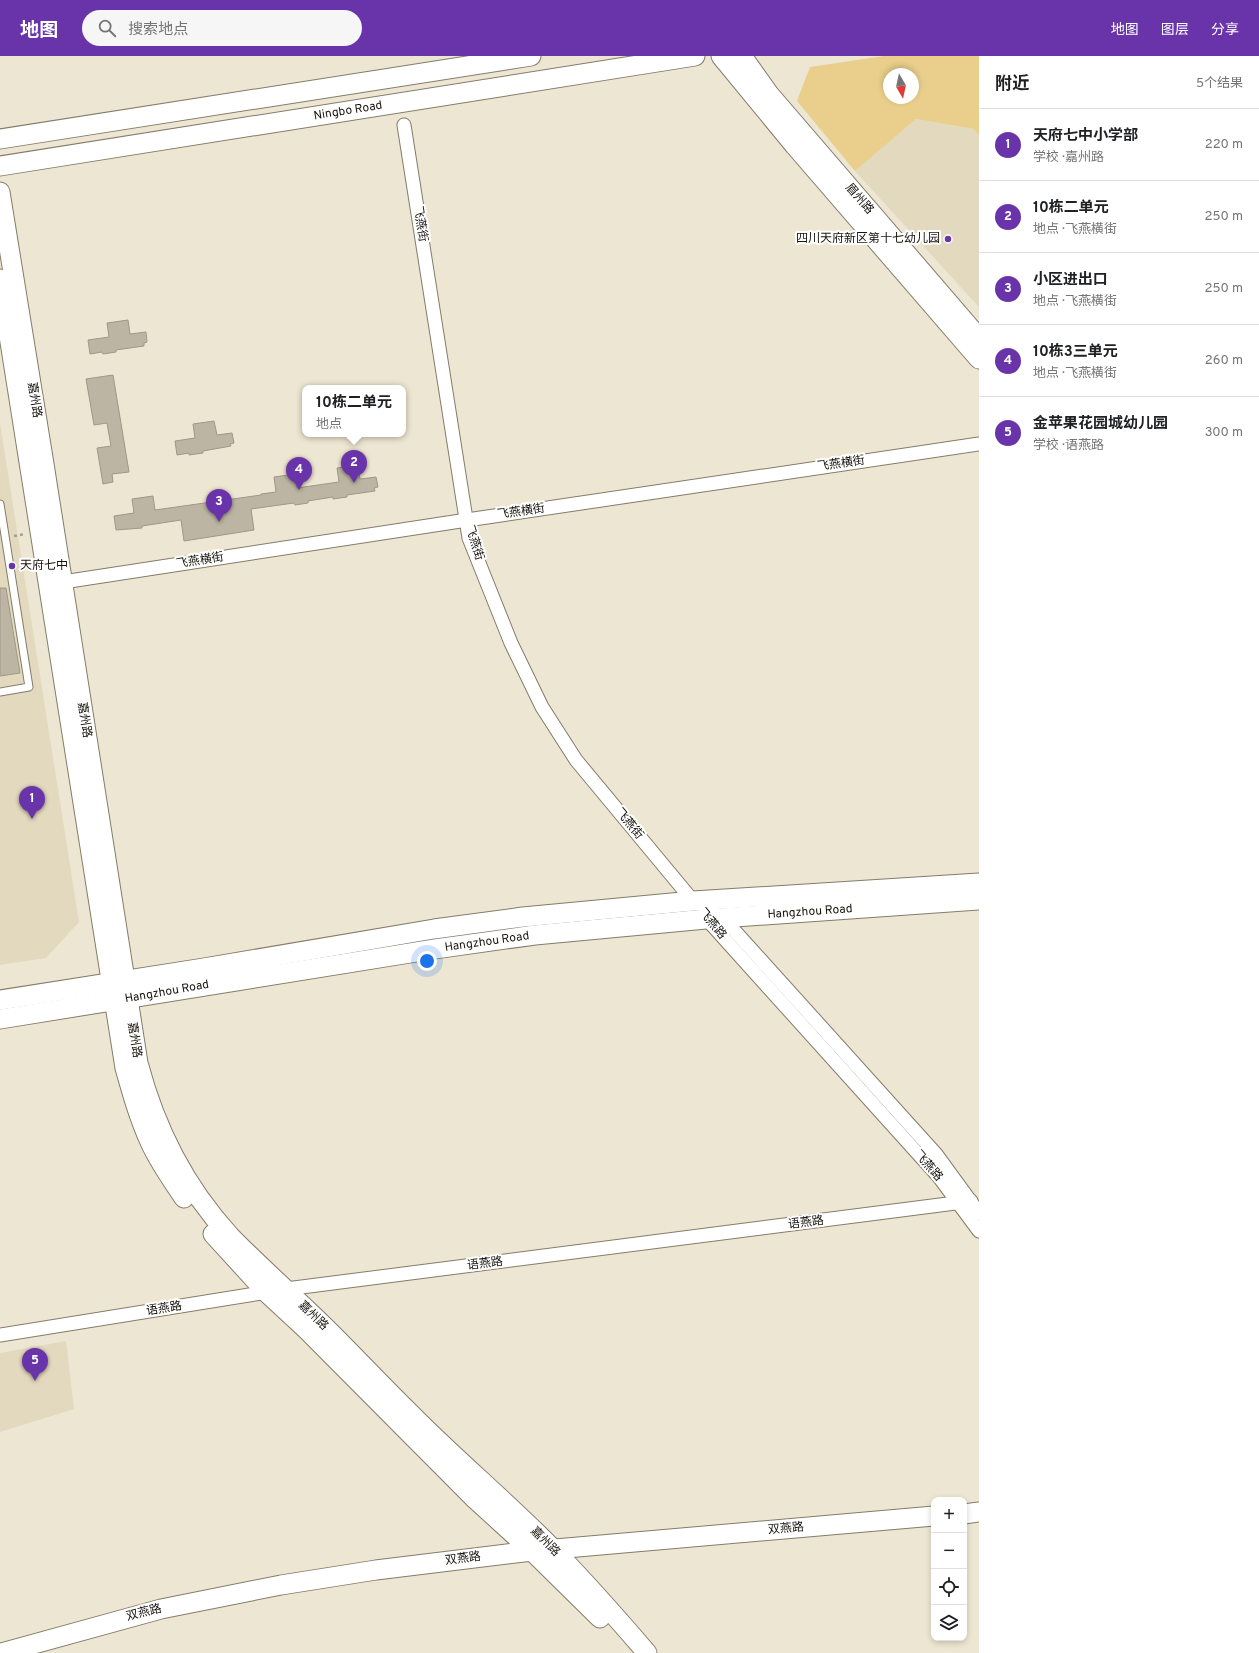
<!DOCTYPE html>
<html lang="zh">
<meta charset="utf-8">
<style>
body{margin:0;font-family:Overpass,"Noto Sans SC",sans-serif;background:#f6f6f6;color:#202124}
.controls{position:absolute;right:12px;bottom:12px;display:grid;overflow:hidden;border-radius:8px;box-shadow:0 2px 6px #0003}
.controls button{width:36px;height:36px;display:grid;place-items:center;padding:0;border:0;border-bottom:1px solid #e0e0e0;background:#fff;color:#202124;font:20px sans-serif}
.compass{position:absolute;left:883px;top:12px;width:36px;height:36px;border-radius:50%;background:#fff;box-shadow:0 2px 6px #0003;rotate:171deg}
.you{position:absolute;left:427px;top:905px;width:14px;height:14px;margin:-10px;border:3px solid #fff;border-radius:50%;background:#1a73e8;box-shadow:0 0 0 6px #1a73e833}
.badge{display:grid;place-items:center;width:26px;height:26px;border-radius:50%;background:#6933aa;color:#fff;font-size:13px;font-weight:700}
.pin{position:absolute;translate:-50% -33px;filter:drop-shadow(0 1px 2px #0008)}
.pin::after{content:'';position:absolute;top:21px;width:14px;height:12px;background:inherit;clip-path:polygon(0 0,100% 0,50% 100%)}
.popup{position:absolute;left:302px;top:329px;width:104px;height:52px;box-sizing:border-box;display:grid;place-content:center;border-radius:8px;background:#fff;filter:drop-shadow(0 1px 3px #0005);font-size:13px;white-space:nowrap;color:#757577}
.popup b{font-size:15px;color:#202124}
.popup::after{content:'';position:absolute;left:50%;top:100%;margin-left:-8px;border:8px solid transparent;border-top-color:#fff}
.list{margin:0;padding:0;list-style:none}
h2{display:flex;justify-content:space-between;align-items:center;height:52px;margin:0;padding:0 16px;font-size:17px}
h2 small{font-size:13px;font-weight:400;color:#757577}
.list li{display:grid;grid-template-columns:26px 1fr auto;gap:12px;align-items:center;box-sizing:border-box;height:72px;padding:0 16px;border-top:1px solid #e0e0e0}
.list b{display:block;font-size:15px;white-space:nowrap}
.list p{margin:0;font-size:13px;white-space:nowrap;color:#757577}
.list em{font-size:13px;font-style:normal;color:#757577}
.icon{flex:none;width:22px;height:22px;fill:none;stroke:currentColor;stroke-width:2;stroke-linecap:round;stroke-linejoin:round}
.map{position:relative;flex:none;width:979px;height:1597px;overflow:hidden}
header{display:flex;align-items:center;gap:24px;box-sizing:border-box;height:56px;padding:0 20px;background:#6933aa;color:#fff}
header strong{font-size:19px}
nav{display:flex;gap:22px;margin-inline-start:auto;font-size:14px}
.search{width:280px;height:36px;background:#f6f6f6;display:flex;align-items:center;gap:10px;box-sizing:border-box;padding:0 14px;border-radius:22px;color:#757577;font-size:15px}
main{display:flex}
aside{flex:1;background:#fff}
.map>svg:first-child{display:block}
.built{fill:#e3d9bf}
.green{fill:#e9cf8b;fill-rule:evenodd}
.building{fill:#bcb5a3;stroke:#9f9886}
.lines{fill:none;stroke-linecap:round;stroke-linejoin:round}
.lane-casing{stroke:#837c6b;stroke-width:9}
.street-casing{stroke:#837c6b;stroke-width:15}
.secondary-casing{stroke:#837c6b;stroke-width:21}
.path{stroke:#a59f8f;stroke-width:2.5;stroke-dasharray:3 3;stroke-linecap:butt}
.lane{stroke:#fff;stroke-width:7}
.street{stroke:#fff;stroke-width:13}
.secondary{stroke:#fff;stroke-width:19}
.poi-dot{fill:#6933aa;stroke:#fff;stroke-width:1.5}
.labels{text-anchor:middle;dominant-baseline:central;stroke-width:4;stroke-linejoin:round;paint-order:stroke}
.street-label{font-size:12px;fill:#17140d;stroke:#fff}
.poi-label{font-size:12px;fill:#17140d;stroke:#fff;text-anchor:end}
</style>
<header>
<strong>地图</strong>
<div class="search"><svg class="icon" aria-label="search" viewBox="0 0 24 24"><circle cx="10" cy="10" r="6"/><path d="M15 15l6 6"/></svg>搜索地点</div>
<nav><a>地图</a><a>图层</a><a>分享</a></nav>
</header>
<main>
<div class="map">
<svg width="979" height="1597" viewBox="0 0 979 1597">
<rect width="100%" height="100%" fill="#ede6d2"/>
<g class="built">
<polygon points="916,63 974,73 979,79 979,251 855,115"/>
<polygon points="0,367 79,866 46,902 0,909"/>
<polygon points="66,1285 74,1353 0,1376 0,1297"/>
</g>
<path class="green" d="M884 0H979V79L974 73 916 63 855 115 797 45 810 11ZM889 18H913V42H889Z"/>
<g class="building">
<polygon points="128,264 130,278 146,276 147,286 144,287 144,290 116,294 116,296 103,298 102,296 90,298 88,284 109,281 107,267"/>
<polygon points="113,319 129,416 112,418 113,426 103,428 97,392 111,390 107,367 94,369 86,323"/>
<polygon points="214,365 217,379 232,377 234,387 230,388 231,390 203,395 203,397 189,399 189,397 177,399 175,385 195,382 193,368"/>
<polygon points="358,409 360,423 376,421 378,431 374,432 375,435 347,439 347,441 333,443 333,441 308,445 308,447 295,449 294,447 251,453 254,474 184,485 181,464 142,470 142,472 116,474 114,460 134,457 132,443 153,440 155,454 261,439 261,438 276,436 274,421 296,418 297,432 339,426 337,412"/>
<polygon points="0,532 6,532 20,617 0,620"/>
</g>
<g class="lines">
<g class="lane-casing">
<polyline id="lane" points="0,448 29,631 0,636"/>
</g>
<g class="street-casing">
<g id="street">
<polyline points="404,69 469,482 511,587 542,651 576,704 693,845"/>
<polyline points="63,526 467,464 979,388"/>
<polyline points="703,859 939,1121 979,1175"/>
<polyline points="718,860 723,862 936,1098 979,1157"/>
<polyline points="0,1279 286,1233 971,1145"/>
</g>
</g>
<g class="secondary-casing">
<g id="secondary">
<polyline points="721,0 795,90 979,303"/>
<polyline points="742,0 769,38 979,282"/>
<polyline points="0,83 531,0"/>
<polyline points="0,110 695,0"/>
<path d="M0 136 44 408 138 1007C155 1072 184 1130 230 1180 262 1213 297 1243 330 1276 359 1305 387 1335 416 1363 461 1408 510 1449 554 1494 586 1527 617 1562 647 1597"/>
<path d="M0 223 125 1012C132 1037 139 1062 150 1086 159 1106 172 1124 184 1142"/>
<polyline points="0,944 204,912 434,873 523,861 693,845 979,827"/>
<polyline points="0,963 435,893 535,879 706,863 979,844"/>
<polyline points="213,1178 266,1236 307,1274 475,1443 532,1495 600,1562"/>
<polyline points="964,1458 979,1456"/>
<polyline points="1,1597 161,1553 281,1529 376,1514 532,1495 934,1460"/>
</g>
</g>
<polyline class="path" points="14,480 25,478"/>
<use href="#lane" class="lane"/>
<use href="#street" class="street"/>
<use href="#secondary" class="secondary"/>
</g>
<g class="poi-dot">
<circle cx="948" cy="183" r="4"/>
<circle cx="12" cy="510" r="4"/>
</g>
<g class="labels">
<g class="street-label">
<text transform="translate(348 55) rotate(-9)">Ningbo Road</text>
<text transform="translate(859 143) rotate(49)">眉州路</text>
<text transform="translate(420 168) rotate(81)">飞燕街</text>
<text transform="translate(34 344) rotate(81)">嘉州路</text>
<text transform="translate(841 408) rotate(-8)">飞燕横街</text>
<text transform="translate(521 456) rotate(-8)">飞燕横街</text>
<text transform="translate(474 487) rotate(73)">飞燕街</text>
<text transform="translate(200 505) rotate(-9)">飞燕横街</text>
<text transform="translate(84 664) rotate(81)">嘉州路</text>
<text transform="translate(629 768) rotate(50)">飞燕街</text>
<text transform="translate(810 856) rotate(-4)">Hangzhou Road</text>
<text transform="translate(712 868) rotate(50)">飞燕路</text>
<text transform="translate(487 886) rotate(-8)">Hangzhou Road</text>
<text transform="translate(167 936) rotate(-10)">Hangzhou Road</text>
<text transform="translate(134 984) rotate(81)">嘉州路</text>
<text transform="translate(928 1110) rotate(49)">飞燕路</text>
<text transform="translate(806 1167) rotate(-7)">语燕路</text>
<text transform="translate(485 1208) rotate(-7)">语燕路</text>
<text transform="translate(164 1253) rotate(-9)">语燕路</text>
<text transform="translate(313 1260) rotate(44)">嘉州路</text>
<text transform="translate(786 1473) rotate(-5)">双燕路</text>
<text transform="translate(545 1486) rotate(45)">嘉州路</text>
<text transform="translate(463 1503) rotate(-7)">双燕路</text>
<text transform="translate(144 1557) rotate(-14)">双燕路</text>
</g>
<g class="poi-label">
<text x="940" y="183">四川天府新区第十七幼儿园</text>
<text x="20" y="510" text-anchor="start">天府七中</text>
</g>
</g>
</svg>
<div class="controls">
<button>+</button>
<button>−</button>
<button><svg class="icon" aria-label="locate" viewBox="0 0 24 24"><circle cx="12" cy="12" r="6"/><path d="M12 2v4M12 18v4M2 12h4M18 12h4"/></svg></button>
<button><svg class="icon" aria-label="layers" viewBox="0 0 24 24"><path d="M12 4l9 5-9 5-9-5zM3 14l9 5 9-5"/></svg></button>
</div>
<svg class="compass" viewBox="-18 -18 36 36"><path d="M0-13l5 13h-10z" fill="#e53935"/><path d="M0 13l5-13h-10z" fill="#757577"/></svg>
<div class="you"></div>
<div class="pin badge" style="left:32px;top:763px">1</div>
<div class="pin badge" style="left:354px;top:427px">2</div>
<div class="popup"><b>10栋二单元</b>地点</div>
<div class="pin badge" style="left:219px;top:466px">3</div>
<div class="pin badge" style="left:299px;top:434px">4</div>
<div class="pin badge" style="left:35px;top:1325px">5</div>
</div>
<aside>
<h2>附近<small>5个结果</small></h2>
<ul class="list">
<li><span class="badge">1</span><div><b>天府七中小学部</b><p>学校 · 嘉州路</p></div><em>220 m</em></li>
<li><span class="badge">2</span><div><b>10栋二单元</b><p>地点 · 飞燕横街</p></div><em>250 m</em></li>
<li><span class="badge">3</span><div><b>小区进出口</b><p>地点 · 飞燕横街</p></div><em>250 m</em></li>
<li><span class="badge">4</span><div><b>10栋3三单元</b><p>地点 · 飞燕横街</p></div><em>260 m</em></li>
<li><span class="badge">5</span><div><b>金苹果花园城幼儿园</b><p>学校 · 语燕路</p></div><em>300 m</em></li>
</ul>
</aside>
</main>
